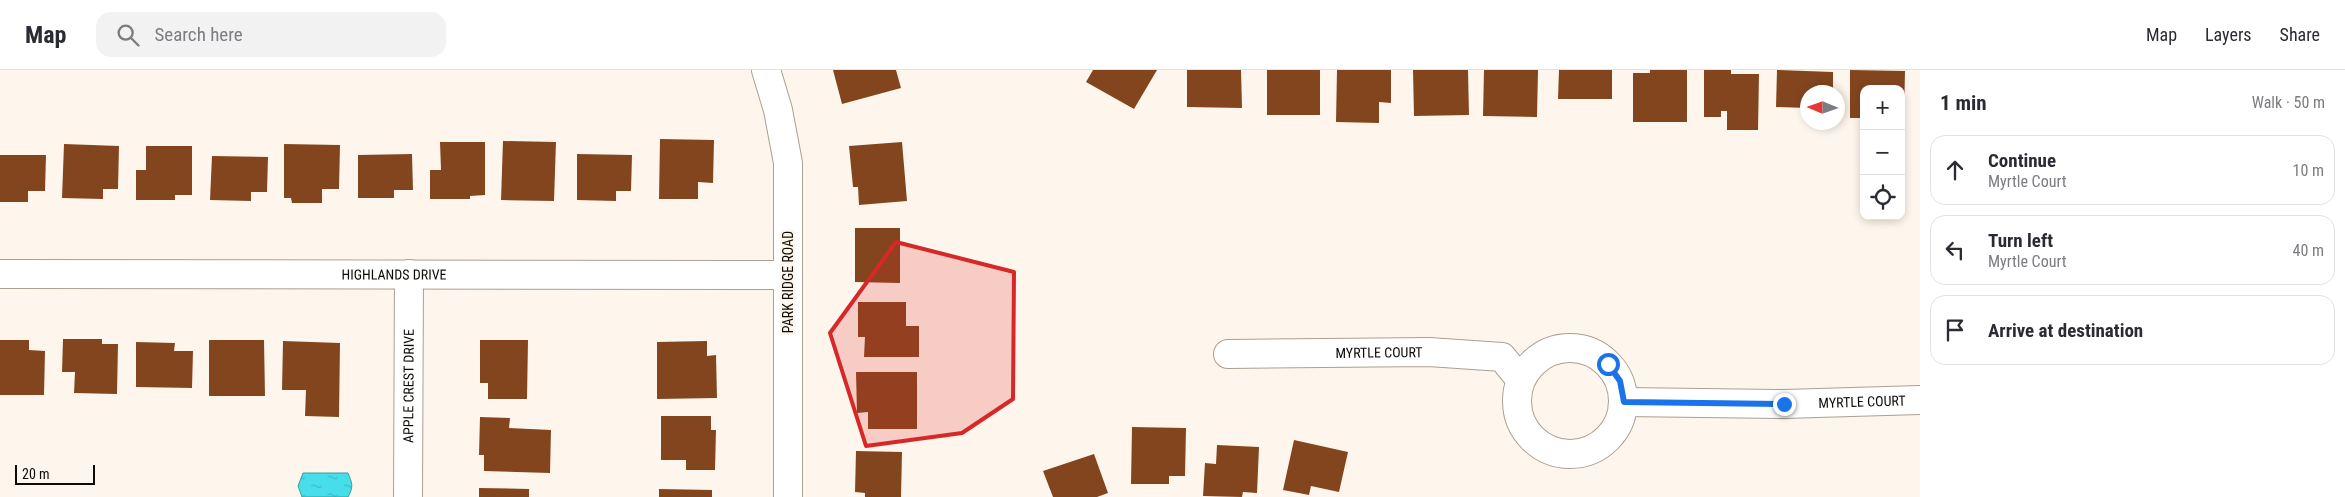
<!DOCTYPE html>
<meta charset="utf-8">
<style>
body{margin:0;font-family:"Roboto Condensed",sans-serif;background:#f2f2f3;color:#2b2b33}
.controls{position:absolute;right:15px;top:15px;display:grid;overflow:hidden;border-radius:10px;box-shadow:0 2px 8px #0003}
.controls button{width:45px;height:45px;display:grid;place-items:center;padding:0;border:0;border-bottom:1px solid #e1e1e2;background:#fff;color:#2b2b33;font:25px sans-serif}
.compass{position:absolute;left:1800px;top:15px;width:45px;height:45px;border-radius:50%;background:#fff;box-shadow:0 2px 8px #0003;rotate:272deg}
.scale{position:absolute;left:15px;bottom:12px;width:80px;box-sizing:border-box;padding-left:5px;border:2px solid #0e0b06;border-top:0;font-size:14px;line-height:18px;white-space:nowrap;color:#0e0b06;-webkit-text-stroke:4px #fef6ec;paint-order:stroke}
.stop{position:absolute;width:15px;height:15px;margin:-11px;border:4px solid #1a73e8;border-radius:50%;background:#fff}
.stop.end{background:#1a73e8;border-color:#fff;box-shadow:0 1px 5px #0008}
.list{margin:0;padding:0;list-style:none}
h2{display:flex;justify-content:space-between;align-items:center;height:65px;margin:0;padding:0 20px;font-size:21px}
h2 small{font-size:16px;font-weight:400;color:#7c7c81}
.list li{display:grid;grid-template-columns:32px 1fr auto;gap:15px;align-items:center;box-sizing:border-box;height:70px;margin:0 10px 10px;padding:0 10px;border:1px solid #e1e1e2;border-radius:15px}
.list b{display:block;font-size:19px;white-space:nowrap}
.list p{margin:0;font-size:16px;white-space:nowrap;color:#7c7c81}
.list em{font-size:16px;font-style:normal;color:#7c7c81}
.icon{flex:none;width:28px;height:28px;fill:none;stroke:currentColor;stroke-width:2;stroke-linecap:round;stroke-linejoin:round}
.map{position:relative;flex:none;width:1920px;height:427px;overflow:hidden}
header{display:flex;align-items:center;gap:30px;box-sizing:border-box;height:70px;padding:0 25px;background:#fff;border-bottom:1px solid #e1e1e2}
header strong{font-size:24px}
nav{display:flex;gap:28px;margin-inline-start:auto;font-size:18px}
.search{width:350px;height:45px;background:#f2f2f3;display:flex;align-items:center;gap:12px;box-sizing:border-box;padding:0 18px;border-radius:15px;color:#7c7c81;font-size:19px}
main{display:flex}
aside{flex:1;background:#fff}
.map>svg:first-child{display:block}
.water{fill:url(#water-ripples);stroke:#359fa4}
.building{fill:#83451e}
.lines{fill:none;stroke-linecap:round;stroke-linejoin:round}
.minor-casing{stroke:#ab9f90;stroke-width:30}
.minor{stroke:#fff;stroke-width:28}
.route{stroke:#1a73e8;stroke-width:6}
.marked{fill:#d62828;fill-opacity:0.2;stroke:#d62828;stroke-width:4;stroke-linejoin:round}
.labels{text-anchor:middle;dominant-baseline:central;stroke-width:5;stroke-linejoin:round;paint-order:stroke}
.street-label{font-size:14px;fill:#0e0b06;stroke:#fef6ec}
</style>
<header>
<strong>Map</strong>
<div class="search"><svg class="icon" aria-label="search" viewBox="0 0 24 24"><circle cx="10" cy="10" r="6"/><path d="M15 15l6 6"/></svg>Search here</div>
<nav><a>Map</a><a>Layers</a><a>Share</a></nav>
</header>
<main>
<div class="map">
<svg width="1920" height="427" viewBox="0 0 1920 427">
<defs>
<pattern id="water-ripples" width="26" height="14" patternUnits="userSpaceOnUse" patternTransform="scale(1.25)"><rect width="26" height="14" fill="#46dee8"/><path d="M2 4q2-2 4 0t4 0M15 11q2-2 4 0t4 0" fill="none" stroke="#3cbdc6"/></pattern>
</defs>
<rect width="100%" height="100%" fill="#fef6ec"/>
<path class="water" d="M303 403H348C352 413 354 416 348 427H302L298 416Z"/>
<g class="building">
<polygon points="833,0 896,0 901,18 842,34"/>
<polygon points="1093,0 1157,0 1134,39 1086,12"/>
<polygon points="1187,0 1241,0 1242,38 1187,37"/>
<rect x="1267" y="0" width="53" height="45"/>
<polygon points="1337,0 1391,0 1391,33 1379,32 1379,53 1336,52"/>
<polygon points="1413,0 1468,0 1469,45 1414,46"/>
<polygon points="1484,0 1538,0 1537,47 1483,46"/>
<polygon points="1559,0 1612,0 1612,29 1558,29"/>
<polygon points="1650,0 1687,0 1687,52 1633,52 1633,3 1650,3"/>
<polygon points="1704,0 1731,0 1731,4 1759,4 1758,60 1727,60 1727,41 1721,41 1721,47 1704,47"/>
<polygon points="1777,0 1833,2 1833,22 1808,22 1808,38 1776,37"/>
<polygon points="1850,0 1905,1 1904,48 1901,48 1901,19 1864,19 1864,48 1850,48"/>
<polygon points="660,69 714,70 713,113 698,112 698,129 659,129"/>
<polygon points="503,71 556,72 554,131 501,130"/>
<polygon points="440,72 485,72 485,125 470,126 470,129 430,129 430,100 441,100"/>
<polygon points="902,72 907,131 859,135 858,117 853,117 849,76"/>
<polygon points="64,74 119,76 118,119 103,119 103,129 62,128"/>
<polygon points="284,74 340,75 339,119 322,119 322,133 292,133 291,128 284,128"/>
<polygon points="146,76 192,76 192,125 175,125 175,130 136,130 136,100 146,100"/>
<polygon points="412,84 413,120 394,120 394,128 358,128 358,85"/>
<polygon points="577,84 632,85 631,121 616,121 616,131 577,130"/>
<polygon points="0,85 46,85 45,121 28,121 28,132 0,132"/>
<polygon points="212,86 268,87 267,122 251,122 251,131 210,130"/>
<polygon points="855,158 900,158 900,213 855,212"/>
<polygon points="858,232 906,232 906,256 919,256 919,287 864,287 865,267 858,267"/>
<polygon points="63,269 102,269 102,274 118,274 117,324 74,323 75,302 62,302"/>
<polygon points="0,270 29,270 29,280 45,281 44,325 0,325"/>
<polygon points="209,270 264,270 265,326 209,326"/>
<polygon points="480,270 528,270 527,329 488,329 488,313 480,313"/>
<polygon points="283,271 340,273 339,347 305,346 306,320 282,320"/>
<polygon points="707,271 707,286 716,285 717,328 657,329 657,272"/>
<polygon points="136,272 175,273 174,281 193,281 192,318 136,317"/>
<polygon points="856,302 917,302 917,359 868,359 868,342 857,343"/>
<polygon points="661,346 711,346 711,360 716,360 715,400 686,400 686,390 661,390"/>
<polygon points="480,347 510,348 509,358 551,360 550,403 484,401 484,385 479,385"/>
<polygon points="1132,357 1186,358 1185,406 1169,406 1169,414 1131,414"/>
<polygon points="1294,370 1348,382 1339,422 1311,416 1309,425 1283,420"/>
<polygon points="1217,375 1259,377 1257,423 1243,422 1242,427 1203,426 1205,393 1216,394"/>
<polygon points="856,381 902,382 901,427 865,427 865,423 855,422"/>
<polygon points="1094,384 1108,423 1097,427 1053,427 1043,401"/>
<polygon points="479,418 529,419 529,427 479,427"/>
<polygon points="659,419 712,420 712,427 659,427"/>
</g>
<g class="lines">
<g class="minor-casing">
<g id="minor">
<polyline points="766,0 778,40 788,93 788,427"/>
<path id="s1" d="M0 204 788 205"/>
<circle cx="1570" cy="331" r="53"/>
<path id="s2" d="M1228 284 1429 282 1502 287 1520 309"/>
<path id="s3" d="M1624 332 1784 334 1920 330"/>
<path id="s4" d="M408 427 409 204"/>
</g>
</g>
<use href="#minor" class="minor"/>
</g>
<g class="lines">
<polyline class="route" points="1608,294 1620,311 1624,332 1784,334"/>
</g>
<path class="marked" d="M896 172 1014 202 1013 329 962 363 866 376 830 263Z"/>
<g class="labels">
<g class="street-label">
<text stroke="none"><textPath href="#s1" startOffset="394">HIGHLANDS DRIVE</textPath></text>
<text transform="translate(788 212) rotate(-90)">PARK RIDGE ROAD</text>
<text stroke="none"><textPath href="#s2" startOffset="151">MYRTLE COURT</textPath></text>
<text stroke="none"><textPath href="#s4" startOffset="111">APPLE CREST DRIVE</textPath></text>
<text stroke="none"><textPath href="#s3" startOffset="238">MYRTLE COURT</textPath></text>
</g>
</g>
</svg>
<div class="controls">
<button>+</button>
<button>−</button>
<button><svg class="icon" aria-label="locate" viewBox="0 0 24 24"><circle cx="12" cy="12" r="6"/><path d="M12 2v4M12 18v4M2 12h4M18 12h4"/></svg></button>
</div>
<svg class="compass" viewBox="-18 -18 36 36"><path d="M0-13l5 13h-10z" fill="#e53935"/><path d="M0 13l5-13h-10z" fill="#7c7c81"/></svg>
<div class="scale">20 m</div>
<div class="stop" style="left:1608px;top:294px"></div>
<div class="stop end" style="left:1784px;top:334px"></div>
</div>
<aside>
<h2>1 min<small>Walk · 50 m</small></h2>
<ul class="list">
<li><svg class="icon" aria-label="ahead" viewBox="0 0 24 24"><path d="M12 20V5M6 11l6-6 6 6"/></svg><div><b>Continue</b><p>Myrtle Court</p></div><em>10 m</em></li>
<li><svg class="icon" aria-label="left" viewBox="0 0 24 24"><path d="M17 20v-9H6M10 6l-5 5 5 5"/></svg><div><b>Turn left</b><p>Myrtle Court</p></div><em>40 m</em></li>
<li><svg class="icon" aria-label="arrive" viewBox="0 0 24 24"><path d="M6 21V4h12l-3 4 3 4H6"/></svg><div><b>Arrive at destination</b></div></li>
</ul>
</aside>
</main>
